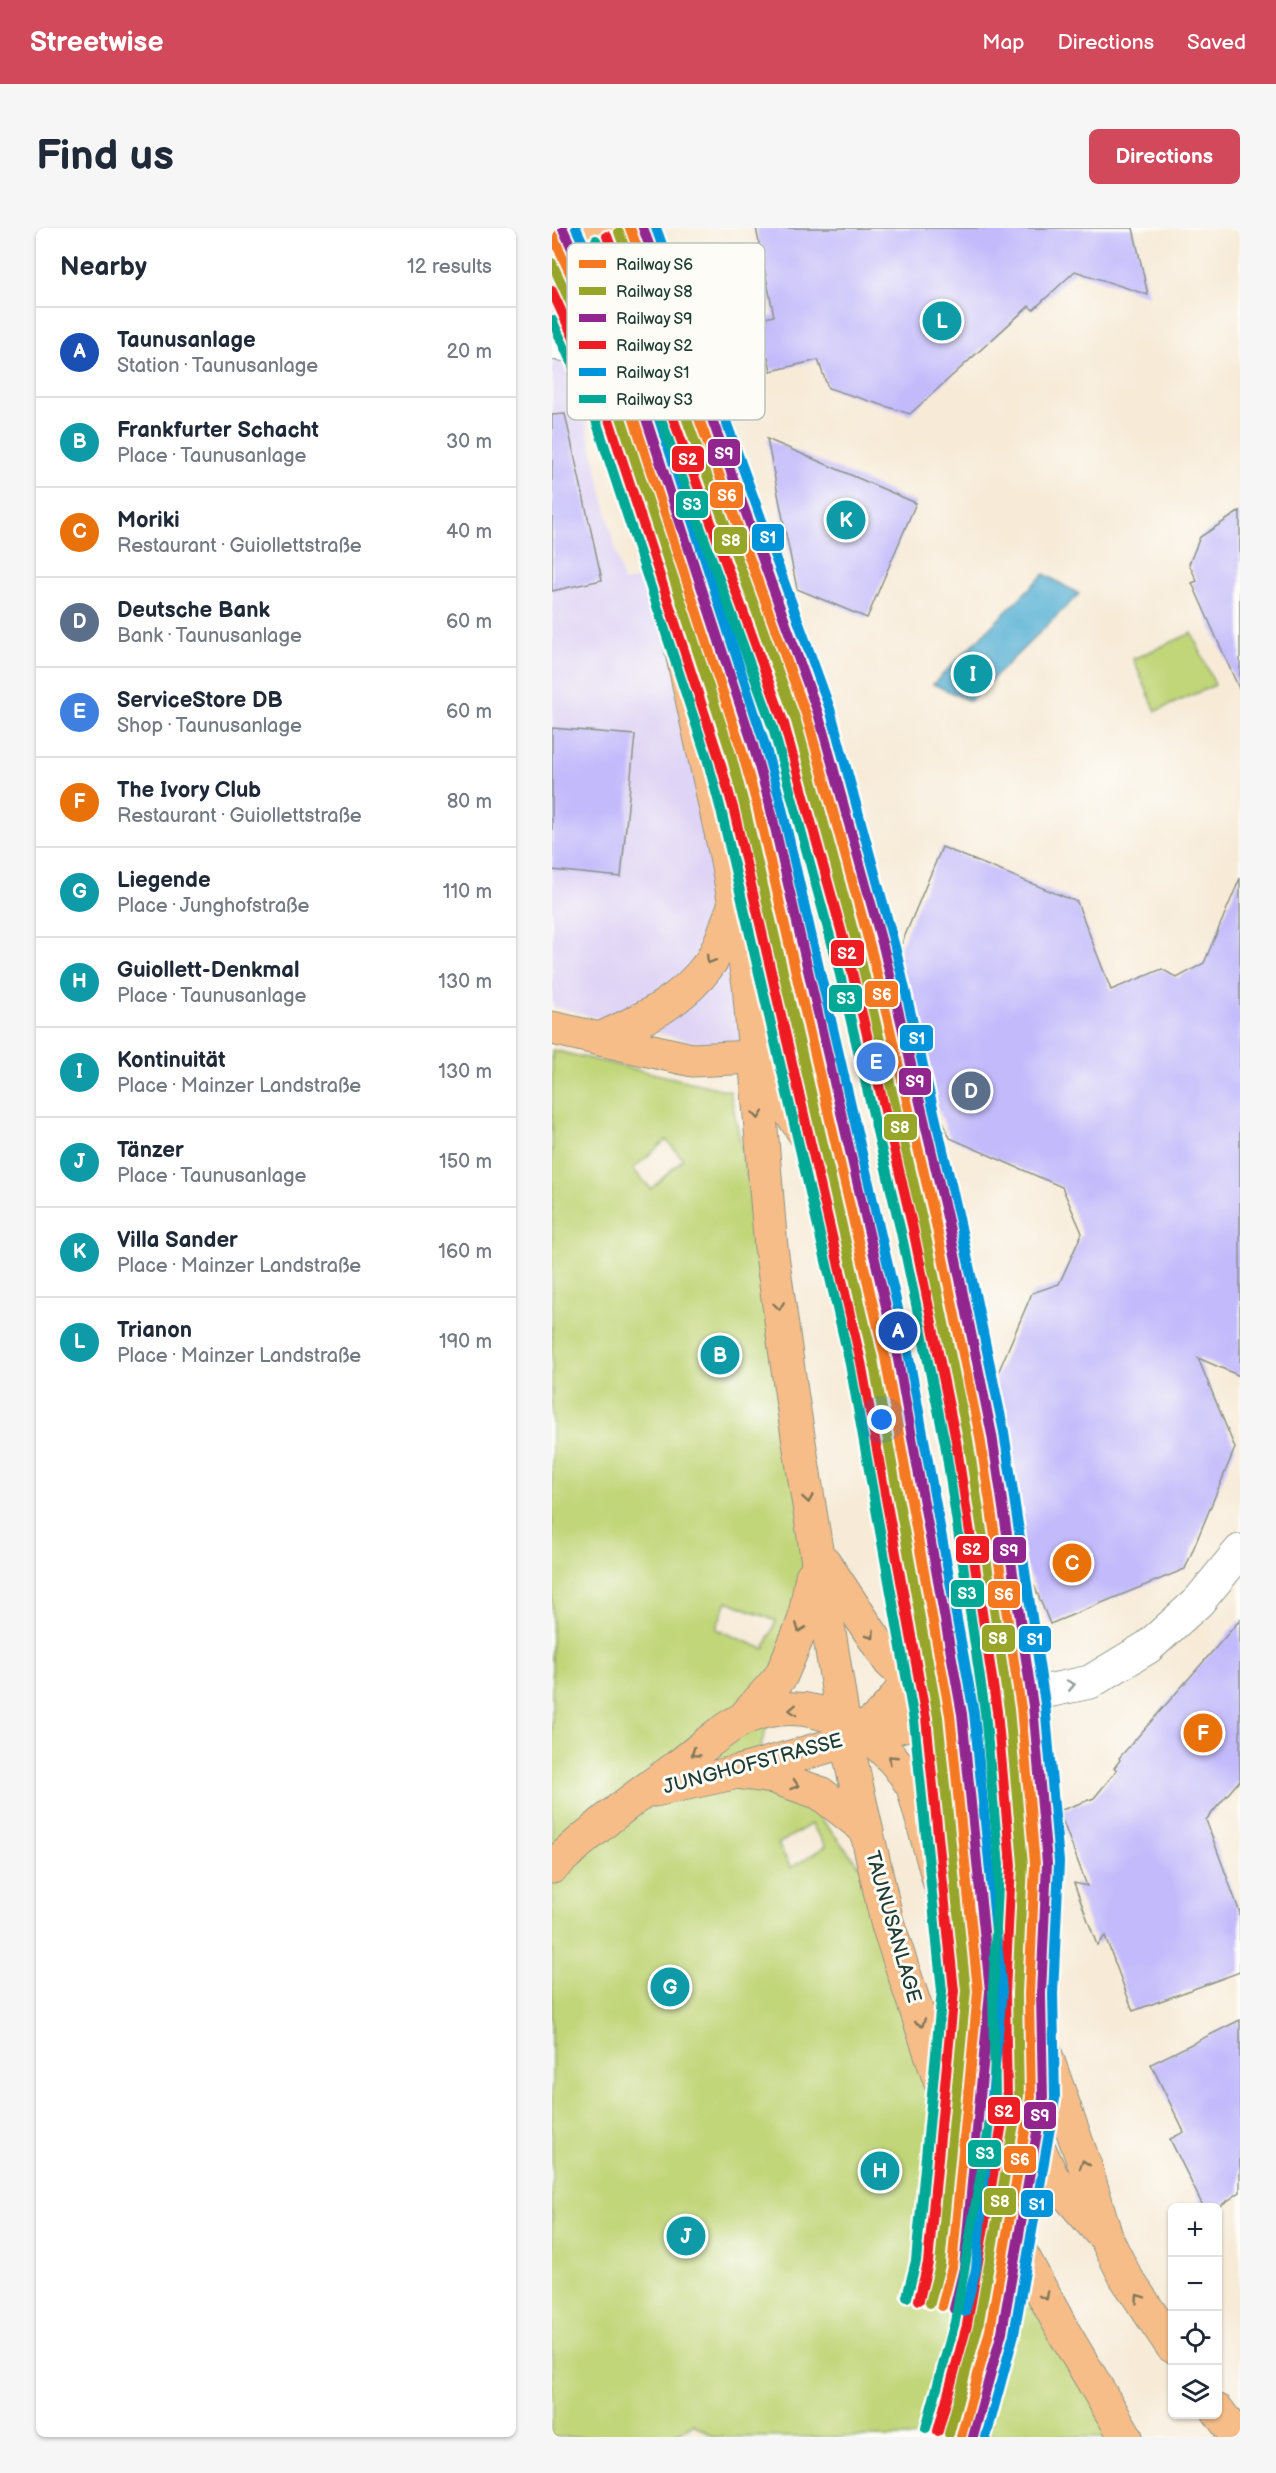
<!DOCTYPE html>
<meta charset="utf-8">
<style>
body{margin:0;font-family:"Balsamiq Sans",sans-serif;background:#f6f6f7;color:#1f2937}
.controls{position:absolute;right:18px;bottom:18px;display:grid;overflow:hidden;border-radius:9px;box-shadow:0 2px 4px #0004}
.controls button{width:54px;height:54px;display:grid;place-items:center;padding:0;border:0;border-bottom:2px solid #e0e1e3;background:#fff;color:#1f2937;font:30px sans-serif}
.you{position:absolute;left:330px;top:1192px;width:21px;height:21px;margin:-15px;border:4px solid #fff;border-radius:50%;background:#1a73e8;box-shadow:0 0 0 9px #1a73e833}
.badge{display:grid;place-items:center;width:39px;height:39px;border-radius:50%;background:#d1495b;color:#fff;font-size:20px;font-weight:700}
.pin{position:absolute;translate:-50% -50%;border:3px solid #fff;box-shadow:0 2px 6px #0006}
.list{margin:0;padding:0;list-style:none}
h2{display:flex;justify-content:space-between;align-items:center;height:78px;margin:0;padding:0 24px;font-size:26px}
h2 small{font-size:20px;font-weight:400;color:#747a83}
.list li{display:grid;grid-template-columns:39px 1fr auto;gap:18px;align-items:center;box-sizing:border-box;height:90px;padding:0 24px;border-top:2px solid #e0e1e3}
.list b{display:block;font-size:22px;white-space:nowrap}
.list p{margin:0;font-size:20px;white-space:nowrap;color:#747a83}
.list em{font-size:20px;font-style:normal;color:#747a83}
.icon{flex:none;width:33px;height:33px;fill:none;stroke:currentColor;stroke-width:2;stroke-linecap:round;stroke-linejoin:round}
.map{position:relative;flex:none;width:688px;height:2209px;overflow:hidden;border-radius:9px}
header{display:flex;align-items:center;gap:36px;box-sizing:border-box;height:84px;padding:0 30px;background:#d1495b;color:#fff}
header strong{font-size:28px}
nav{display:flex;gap:33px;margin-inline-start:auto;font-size:21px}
.intro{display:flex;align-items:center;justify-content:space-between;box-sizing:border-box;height:144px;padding:0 36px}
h1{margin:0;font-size:42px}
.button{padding:15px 27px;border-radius:9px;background:#d1495b;color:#fff;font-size:21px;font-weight:700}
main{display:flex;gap:36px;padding:0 36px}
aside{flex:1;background:#fff;border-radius:9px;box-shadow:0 2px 4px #0004}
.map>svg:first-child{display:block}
.built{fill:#dfd4f5}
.green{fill:#c1d679;stroke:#708a56;stroke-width:1.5;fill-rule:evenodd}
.water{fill:#57b0d4;stroke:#3b7684;stroke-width:1.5}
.building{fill:#c3bafb}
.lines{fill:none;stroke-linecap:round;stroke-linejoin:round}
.minor-casing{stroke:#8b9486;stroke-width:35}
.major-casing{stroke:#8b9486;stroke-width:35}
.minor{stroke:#fff;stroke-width:33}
.major{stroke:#f7bd88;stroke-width:33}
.rail-1-casing{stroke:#fdfcf7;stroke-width:15}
.rail-2-casing{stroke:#fdfcf7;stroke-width:15}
.rail-3-casing{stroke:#fdfcf7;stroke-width:15}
.rail-4-casing{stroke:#fdfcf7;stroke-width:15}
.rail-5-casing{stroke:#fdfcf7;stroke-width:15}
.rail-6-casing{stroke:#fdfcf7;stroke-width:15}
.rail-1{stroke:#f57921;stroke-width:10}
.rail-2{stroke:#97a629;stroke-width:10}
.rail-3{stroke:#91268f;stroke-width:10}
.rail-4{stroke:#ee1c23;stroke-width:10}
.rail-5{stroke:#0095da;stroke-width:10}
.rail-6{stroke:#00a896;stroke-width:10}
.oneway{stroke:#80775a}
.oneway2{stroke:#8f9e9a}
.labels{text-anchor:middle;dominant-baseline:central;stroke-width:6;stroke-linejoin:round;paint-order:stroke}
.street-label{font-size:20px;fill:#1f3d34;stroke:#fdfcf7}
.key{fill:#fdfcf7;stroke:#bac3bc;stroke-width:1.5}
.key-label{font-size:16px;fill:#1f3d34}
.line-badge{stroke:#fdfcf7;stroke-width:2}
.badge-label{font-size:16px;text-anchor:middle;font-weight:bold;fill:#fff}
</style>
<header>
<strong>Streetwise</strong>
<nav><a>Map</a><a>Directions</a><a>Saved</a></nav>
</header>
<div class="intro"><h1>Find us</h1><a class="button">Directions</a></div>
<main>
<aside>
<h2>Nearby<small>12 results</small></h2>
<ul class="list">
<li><span class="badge" style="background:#1a4fb4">A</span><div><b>Taunusanlage</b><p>Station · Taunusanlage</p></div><em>20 m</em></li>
<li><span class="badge" style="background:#0f9aa8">B</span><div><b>Frankfurter Schacht</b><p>Place · Taunusanlage</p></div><em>30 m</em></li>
<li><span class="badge" style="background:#e8710a">C</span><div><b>Moriki</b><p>Restaurant · Guiollettstraße</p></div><em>40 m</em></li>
<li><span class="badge" style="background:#5c6f8a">D</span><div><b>Deutsche Bank</b><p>Bank · Taunusanlage</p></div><em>60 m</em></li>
<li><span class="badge" style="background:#3f7fe0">E</span><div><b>ServiceStore DB</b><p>Shop · Taunusanlage</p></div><em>60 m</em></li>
<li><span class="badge" style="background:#e8710a">F</span><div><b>The Ivory Club</b><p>Restaurant · Guiollettstraße</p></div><em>80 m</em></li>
<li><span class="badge" style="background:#0f9aa8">G</span><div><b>Liegende</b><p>Place · Junghofstraße</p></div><em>110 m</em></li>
<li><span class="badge" style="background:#0f9aa8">H</span><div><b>Guiollett-Denkmal</b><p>Place · Taunusanlage</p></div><em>130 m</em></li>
<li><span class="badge" style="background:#0f9aa8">I</span><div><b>Kontinuität</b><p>Place · Mainzer Landstraße</p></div><em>130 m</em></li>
<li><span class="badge" style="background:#0f9aa8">J</span><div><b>Tänzer</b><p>Place · Taunusanlage</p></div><em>150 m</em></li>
<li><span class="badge" style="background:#0f9aa8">K</span><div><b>Villa Sander</b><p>Place · Mainzer Landstraße</p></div><em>160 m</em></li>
<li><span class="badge" style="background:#0f9aa8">L</span><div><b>Trianon</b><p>Place · Mainzer Landstraße</p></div><em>190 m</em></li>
</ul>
</aside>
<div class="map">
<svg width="688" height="2209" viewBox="0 0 688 2209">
<rect width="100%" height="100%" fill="#fdfcf7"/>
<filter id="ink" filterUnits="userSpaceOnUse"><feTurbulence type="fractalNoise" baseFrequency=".0167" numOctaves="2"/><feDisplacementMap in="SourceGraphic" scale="12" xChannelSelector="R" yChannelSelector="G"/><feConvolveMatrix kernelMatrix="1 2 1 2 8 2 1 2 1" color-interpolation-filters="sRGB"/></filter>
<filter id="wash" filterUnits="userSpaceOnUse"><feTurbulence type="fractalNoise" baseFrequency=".008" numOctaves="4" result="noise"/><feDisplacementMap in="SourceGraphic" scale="24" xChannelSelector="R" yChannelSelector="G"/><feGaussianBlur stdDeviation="1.35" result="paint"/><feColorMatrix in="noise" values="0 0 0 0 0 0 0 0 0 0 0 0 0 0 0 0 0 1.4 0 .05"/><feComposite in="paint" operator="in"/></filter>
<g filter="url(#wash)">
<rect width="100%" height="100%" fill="#f7ebd8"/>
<polygon class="built" points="0,48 71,354 113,346 201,829 0,778"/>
<g class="green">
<polygon points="640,405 663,457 604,483 581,431"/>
<path d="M0 822 178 863 240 1170 265 1322 209 1518 326 1660 407 1910 574 2209H162L141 2196 120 2209H0ZM114 912 131 931 99 961 81 941ZM175 1373 224 1393 212 1421 164 1401ZM259 1596 274 1618 239 1640 226 1616Z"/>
</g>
<polygon class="water" points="492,346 527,366 418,473 381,456"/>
<g id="blocks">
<g class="building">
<polygon points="204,0 581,0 596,67 523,43 481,82 477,78 358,186 276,160 266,132 219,143 216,129 204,132 204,129 198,129 192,99 197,98 196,94 222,88"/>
<polygon points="13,186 50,352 0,363 0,187"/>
<polygon points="215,211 364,275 315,390 245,361"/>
<polygon points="688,283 688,463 640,355 645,353 637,336 648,309"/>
<polygon points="0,500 83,507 69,649 0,642"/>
<polygon points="390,619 525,674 559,762 610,741 625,750 652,735 688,650 688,1148 646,1130 683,1220 633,1341 498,1396 420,1206 480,1065 507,1056 530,1005 510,959 398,910 334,753"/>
<polygon points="688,1392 688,1552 654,1592 688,1685 688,1744 581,1783 553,1708 545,1717 522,1655 535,1658 507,1583 542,1570 565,1542 562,1540 568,1532 567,1530"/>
<polygon points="688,1792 688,1964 665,1980 652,1980 618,1911 632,1904 599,1836"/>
</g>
</g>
</g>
<g filter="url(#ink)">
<use href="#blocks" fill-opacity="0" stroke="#8b9486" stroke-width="1.5"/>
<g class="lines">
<g class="minor-casing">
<g id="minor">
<polyline points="0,115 23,118 75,131"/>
<polyline points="401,1483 538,1454 596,1419 646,1374 688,1323"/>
</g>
</g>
<g class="major-casing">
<g id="major">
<polyline points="44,0 75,131 113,346 175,632 197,756 219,1020 240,1170 294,1511 335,1694 407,1910 514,2108 574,2209"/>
<polyline points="84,0 129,192 252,748 289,959 369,1364 401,1483 430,1630 445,1688 533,1938 555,2012 573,2048 620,2118"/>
<polyline points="0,800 140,832 201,829"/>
<path d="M48 811C91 791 129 775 158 735 169 719 174 696 182 679"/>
<polyline points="201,829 229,803 252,748"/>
<polyline points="203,832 283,950"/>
<polyline points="272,1334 338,1434 357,1452 401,1483"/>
<polyline points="191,1491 229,1448 252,1393 260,1348"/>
<path d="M303 1506C331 1492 353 1460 366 1433"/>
<polyline points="191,1545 221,1549 268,1565 314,1601"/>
<polyline points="103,1562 186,1544 401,1483"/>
<path d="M0 1639C38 1604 78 1572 121 1542 142 1527 168 1502 191 1491 257 1461 327 1501 361 1559L422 1778 500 1949 548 2004"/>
<polyline points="666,2183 685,2209"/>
</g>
</g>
<use href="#minor" class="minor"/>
<use href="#major" class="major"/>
<g class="rail-1-casing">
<g id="rail-1">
<polyline points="78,0 255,489 320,725 384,996 428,1209 469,1480 483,1636 477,1766 479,1869 438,2102 409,2209"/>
<polyline points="0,6 73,164 189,520 205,577 333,1129 398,1487 426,1763 400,2039 390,2078"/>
</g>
</g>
<g class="rail-2-casing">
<g id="rail-2">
<polyline points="67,4 244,493 308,728 372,999 416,1211 457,1481 471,1636 465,1765 467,1868 426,2099 397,2206"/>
<polyline points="0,35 62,168 178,523 193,580 321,1131 386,1489 414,1763 388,2037 378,2075"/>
</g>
</g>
<g class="rail-3-casing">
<g id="rail-3">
<polyline points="91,0 266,485 332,722 396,993 440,1207 481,1478 495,1635 489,1766 491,1870 450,2104 421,2209"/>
<polyline points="11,1 84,160 201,517 217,574 345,1126 410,1486 438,1763 412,2040 402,2081"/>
</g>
</g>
<g class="rail-4-casing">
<g id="rail-4">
<polyline points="55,8 232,496 297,731 361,1001 404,1213 445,1483 459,1637 453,1765 455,1867 415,2097 386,2203"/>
<polyline points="0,63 51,173 166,527 182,583 309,1134 374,1490 402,1763 376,2035 367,2072"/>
</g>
</g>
<g class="rail-5-casing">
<g id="rail-5">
<polyline points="24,0 96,157 212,514 228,572 356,1124 422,1485 450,1763 424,2041 413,2084"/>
<polyline points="104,0 278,481 343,719 407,990 452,1204 493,1476 507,1634 501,1766 503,1871 462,2106 434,2209"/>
</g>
</g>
<g class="rail-6-casing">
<g id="rail-6">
<polyline points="44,12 221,500 285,734 349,1004 393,1215 433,1484 447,1637 441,1764 443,1866 403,2094 374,2200"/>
<polyline points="0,92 39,177 155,530 170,586 298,1136 362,1492 390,1763 364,2033 355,2069"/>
</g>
</g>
<use href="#rail-1" class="rail-1"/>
<use href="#rail-2" class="rail-2"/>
<use href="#rail-3" class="rail-3"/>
<use href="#rail-4" class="rail-4"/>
<use href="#rail-5" class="rail-5"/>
<use href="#rail-6" class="rail-6"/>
</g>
<defs><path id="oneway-chevron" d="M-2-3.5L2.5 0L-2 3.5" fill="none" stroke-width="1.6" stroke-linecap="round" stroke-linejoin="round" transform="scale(1.5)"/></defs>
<g class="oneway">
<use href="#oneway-chevron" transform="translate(158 732) rotate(121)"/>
<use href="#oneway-chevron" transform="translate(206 887) rotate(85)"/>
<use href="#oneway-chevron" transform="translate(227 1078) rotate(82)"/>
<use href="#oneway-chevron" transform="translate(256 1271) rotate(81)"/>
<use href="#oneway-chevron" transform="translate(248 1400) rotate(111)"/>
<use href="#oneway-chevron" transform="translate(319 1407) rotate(55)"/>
<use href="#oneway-chevron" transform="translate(241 1482) rotate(178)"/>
<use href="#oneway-chevron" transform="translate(143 1525) rotate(144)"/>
<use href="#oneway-chevron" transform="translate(340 1531) rotate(-136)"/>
<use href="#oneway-chevron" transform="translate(243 1557) rotate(19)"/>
<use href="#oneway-chevron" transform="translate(369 1795) rotate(71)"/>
<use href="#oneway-chevron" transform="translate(532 1936) rotate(-108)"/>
<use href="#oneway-chevron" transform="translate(493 2068) rotate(62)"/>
<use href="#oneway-chevron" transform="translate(587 2070) rotate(-125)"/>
</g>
<use class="oneway2" href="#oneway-chevron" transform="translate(519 1457) rotate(-12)"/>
</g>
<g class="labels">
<g class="street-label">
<text transform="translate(201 1536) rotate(-15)">JUNGHOFSTRASSE</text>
<text transform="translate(341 1699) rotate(74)">TAUNUSANLAGE</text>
</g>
</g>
<rect x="15" y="15" width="198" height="177" rx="9" class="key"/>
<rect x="27" y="32" width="27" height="8" fill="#f57921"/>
<rect x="27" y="59" width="27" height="8" fill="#97a629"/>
<rect x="27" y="86" width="27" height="8" fill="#91268f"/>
<rect x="27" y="113" width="27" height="8" fill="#ee1c23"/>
<rect x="27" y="140" width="27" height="8" fill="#0095da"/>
<rect x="27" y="167" width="27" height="8" fill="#00a896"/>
<g class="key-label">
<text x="64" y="42">Railway S6</text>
<text x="64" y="69">Railway S8</text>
<text x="64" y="96">Railway S9</text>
<text x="64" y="123">Railway S2</text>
<text x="64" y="150">Railway S1</text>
<text x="64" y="177">Railway S3</text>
</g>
<g class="line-badge">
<rect x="155" y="210" width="34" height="29" rx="6" fill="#91268f"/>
<rect x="119" y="217" width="34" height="28" rx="6" fill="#ee1c23"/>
<rect x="157" y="253" width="35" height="28" rx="6" fill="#f57921"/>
<rect x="123" y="262" width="34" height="29" rx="6" fill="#00a896"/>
<rect x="199" y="295" width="34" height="29" rx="6" fill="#0095da"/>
<rect x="161" y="298" width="35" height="29" rx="6" fill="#97a629"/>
<rect x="278" y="711" width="35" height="28" rx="6" fill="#ee1c23"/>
<rect x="312" y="752" width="35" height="28" rx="6" fill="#f57921"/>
<rect x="276" y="756" width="35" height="29" rx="6" fill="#00a896"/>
<rect x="347" y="796" width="35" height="28" rx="6" fill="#0095da"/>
<rect x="346" y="839" width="34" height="29" rx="6" fill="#91268f"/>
<rect x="331" y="885" width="35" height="28" rx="6" fill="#97a629"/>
<rect x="403" y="1307" width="35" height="29" rx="6" fill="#ee1c23"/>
<rect x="440" y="1308" width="35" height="28" rx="6" fill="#91268f"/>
<rect x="398" y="1351" width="35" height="29" rx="6" fill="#00a896"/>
<rect x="435" y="1352" width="34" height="29" rx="6" fill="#f57921"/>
<rect x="429" y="1396" width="35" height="29" rx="6" fill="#97a629"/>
<rect x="466" y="1397" width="34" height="28" rx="6" fill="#0095da"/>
<rect x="435" y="1868" width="34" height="29" rx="6" fill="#ee1c23"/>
<rect x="471" y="1873" width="34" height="29" rx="6" fill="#91268f"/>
<rect x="415" y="1911" width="35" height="29" rx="6" fill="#00a896"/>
<rect x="451" y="1917" width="34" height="29" rx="6" fill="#f57921"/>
<rect x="431" y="1959" width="34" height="29" rx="6" fill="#97a629"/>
<rect x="468" y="1961" width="34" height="29" rx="6" fill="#0095da"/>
</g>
<g class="badge-label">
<text x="172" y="231">S9</text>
<text x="136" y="237">S2</text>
<text x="175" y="273">S6</text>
<text x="140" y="282">S3</text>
<text x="216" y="315">S1</text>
<text x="179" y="318">S8</text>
<text x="295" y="731">S2</text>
<text x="330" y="772">S6</text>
<text x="294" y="776">S3</text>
<text x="365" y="816">S1</text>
<text x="363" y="859">S9</text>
<text x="348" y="905">S8</text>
<text x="420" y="1327">S2</text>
<text x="457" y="1328">S9</text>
<text x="415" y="1371">S3</text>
<text x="452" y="1372">S6</text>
<text x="446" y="1416">S8</text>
<text x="483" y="1417">S1</text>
<text x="452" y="1889">S2</text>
<text x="488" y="1893">S9</text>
<text x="433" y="1931">S3</text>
<text x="468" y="1937">S6</text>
<text x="448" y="1979">S8</text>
<text x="485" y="1982">S1</text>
</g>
</svg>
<div class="controls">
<button>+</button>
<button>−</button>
<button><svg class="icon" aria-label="locate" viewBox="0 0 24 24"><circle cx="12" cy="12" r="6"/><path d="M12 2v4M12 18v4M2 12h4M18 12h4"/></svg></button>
<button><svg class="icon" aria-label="layers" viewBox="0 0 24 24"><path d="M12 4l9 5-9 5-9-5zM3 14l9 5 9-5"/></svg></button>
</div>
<div class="you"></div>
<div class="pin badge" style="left:346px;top:1103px;background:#1a4fb4">A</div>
<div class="pin badge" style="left:168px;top:1127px;background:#0f9aa8">B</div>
<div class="pin badge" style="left:520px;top:1335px;background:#e8710a">C</div>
<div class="pin badge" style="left:419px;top:863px;background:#5c6f8a">D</div>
<div class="pin badge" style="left:324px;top:834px;background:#3f7fe0">E</div>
<div class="pin badge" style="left:651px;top:1505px;background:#e8710a">F</div>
<div class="pin badge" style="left:118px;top:1759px;background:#0f9aa8">G</div>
<div class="pin badge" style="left:328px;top:1943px;background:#0f9aa8">H</div>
<div class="pin badge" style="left:421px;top:446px;background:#0f9aa8">I</div>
<div class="pin badge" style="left:134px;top:2008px;background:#0f9aa8">J</div>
<div class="pin badge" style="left:294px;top:292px;background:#0f9aa8">K</div>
<div class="pin badge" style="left:390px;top:93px;background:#0f9aa8">L</div>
</div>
</main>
